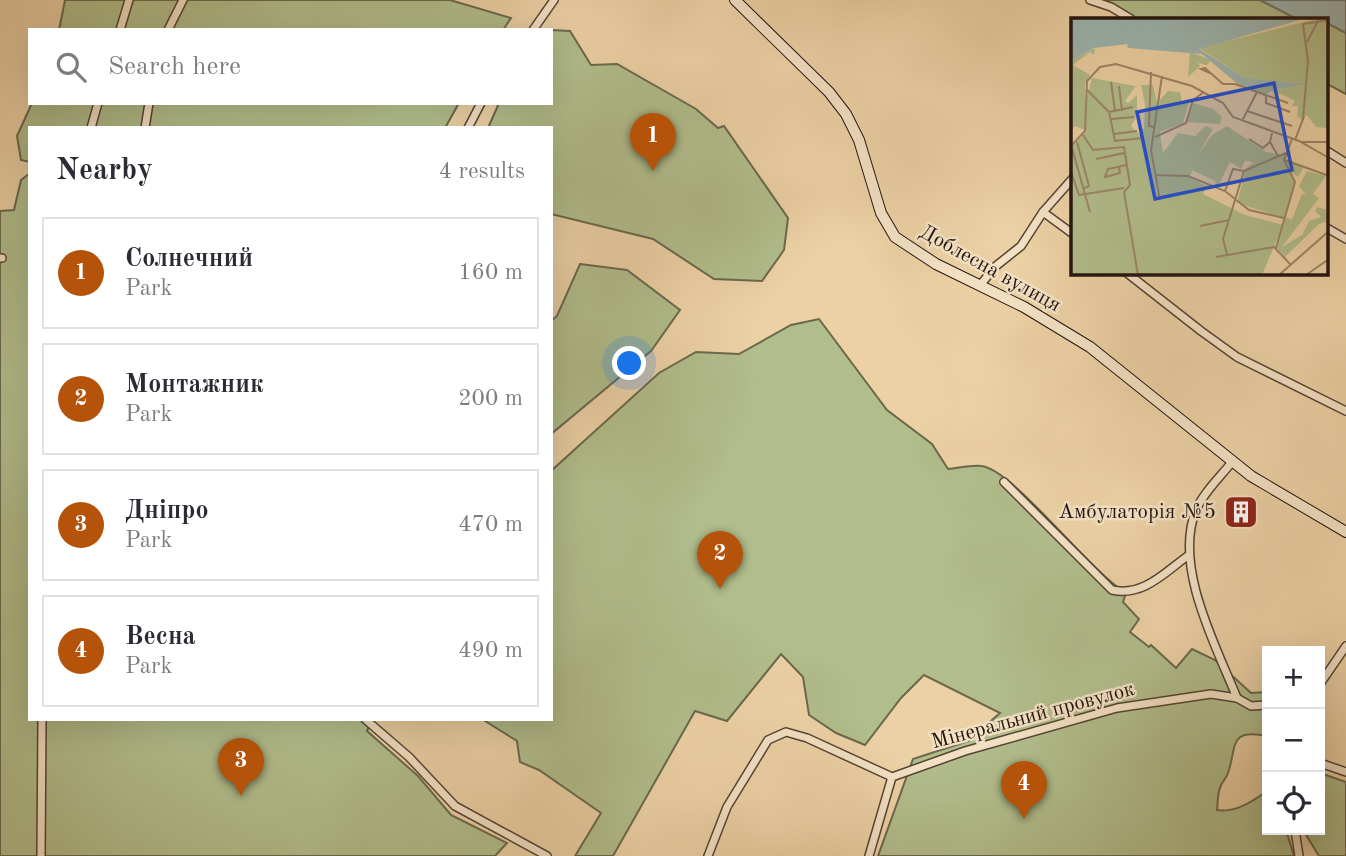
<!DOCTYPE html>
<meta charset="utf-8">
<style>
body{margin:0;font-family:"Old Standard TT",serif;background:#f7f7f7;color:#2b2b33}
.controls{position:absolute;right:21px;bottom:21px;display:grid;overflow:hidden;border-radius:0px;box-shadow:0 7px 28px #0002}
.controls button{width:63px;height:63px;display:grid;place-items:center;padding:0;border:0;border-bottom:2px solid #e1e1e2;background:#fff;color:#2b2b33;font:35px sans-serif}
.you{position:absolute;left:630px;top:364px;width:24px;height:24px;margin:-18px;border:5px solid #fff;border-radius:50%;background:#1a73e8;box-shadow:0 0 0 10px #1a73e833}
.badge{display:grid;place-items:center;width:46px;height:46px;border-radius:50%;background:#b45309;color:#fff;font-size:23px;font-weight:700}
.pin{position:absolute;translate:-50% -58px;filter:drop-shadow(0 2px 4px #0008)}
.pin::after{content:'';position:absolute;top:37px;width:24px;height:21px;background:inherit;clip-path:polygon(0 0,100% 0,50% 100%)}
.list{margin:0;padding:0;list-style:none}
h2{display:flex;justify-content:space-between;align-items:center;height:91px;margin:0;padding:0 28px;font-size:30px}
h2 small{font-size:23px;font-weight:400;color:#7c7c81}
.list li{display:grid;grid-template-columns:46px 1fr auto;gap:21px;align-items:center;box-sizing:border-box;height:112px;margin:0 14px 14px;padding:0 14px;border:2px solid #e1e1e2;border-radius:0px}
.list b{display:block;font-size:26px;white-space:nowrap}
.list p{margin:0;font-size:23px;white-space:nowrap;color:#7c7c81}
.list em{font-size:23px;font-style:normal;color:#7c7c81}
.icon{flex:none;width:38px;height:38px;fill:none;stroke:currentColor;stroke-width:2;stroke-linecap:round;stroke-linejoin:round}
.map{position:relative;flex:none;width:1346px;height:856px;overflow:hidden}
.search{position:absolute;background:#fff;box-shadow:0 7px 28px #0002;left:28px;top:28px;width:525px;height:77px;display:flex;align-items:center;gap:18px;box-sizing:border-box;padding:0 24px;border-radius:0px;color:#7c7c81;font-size:26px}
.panel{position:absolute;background:#fff;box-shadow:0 7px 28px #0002;left:28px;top:126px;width:525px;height:595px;border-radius:0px}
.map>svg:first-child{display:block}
.green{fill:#b1bd8b;stroke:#6a684d;stroke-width:2}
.water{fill:#9cb5b0;stroke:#6c7570;stroke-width:2}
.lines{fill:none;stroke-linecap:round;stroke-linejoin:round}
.street-casing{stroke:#554334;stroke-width:10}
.secondary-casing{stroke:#23140f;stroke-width:12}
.street{stroke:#f3e1c4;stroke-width:7}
.secondary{stroke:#f3e1c4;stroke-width:10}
.labels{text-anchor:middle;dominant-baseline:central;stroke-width:5;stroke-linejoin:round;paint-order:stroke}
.street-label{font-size:21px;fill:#23140f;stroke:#f3e1c4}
.poi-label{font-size:21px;fill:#23140f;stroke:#f3e1c4;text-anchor:end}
.inset-road{fill:none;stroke:#9c8569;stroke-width:2}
.view{fill:#1d4ed8;fill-opacity:0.15;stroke:#1d4ed8;stroke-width:3.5}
.inset-edge{fill:none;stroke:#23140f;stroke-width:3.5}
</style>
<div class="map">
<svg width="1346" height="856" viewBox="0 0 1346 856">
<rect width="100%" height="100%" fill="#ecd1a5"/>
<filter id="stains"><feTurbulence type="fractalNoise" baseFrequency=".00286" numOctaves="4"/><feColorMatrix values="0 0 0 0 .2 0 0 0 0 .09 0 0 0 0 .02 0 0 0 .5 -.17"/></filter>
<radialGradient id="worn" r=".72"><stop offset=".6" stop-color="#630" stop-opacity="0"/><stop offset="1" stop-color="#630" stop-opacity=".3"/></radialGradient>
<g class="green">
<polygon points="65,0 450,0 511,18 503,30 59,30"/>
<polygon points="1102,0 1260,0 1297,19 1136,19"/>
<polygon points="1327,23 1346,33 1346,94 1327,84"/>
<polygon points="551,30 570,31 591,65 617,64 696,109 718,128 724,126 788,218 784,250 762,281 714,279 653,239 551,214 551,128 488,128 499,103 551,103"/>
<polygon points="32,103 459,103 445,128 30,128 30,162 21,160 17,136"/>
<polygon points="30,173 30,719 372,719 367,731 418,776 451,815 507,843 495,856 0,856 0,211 14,210 21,180"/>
<polygon points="580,264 627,270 680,310 651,351 551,434 551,321 557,316"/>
<path d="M819 319 887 410 932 444 948 469C959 468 970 465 981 466 1012 468 1089 571 1126 593L1123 602 1139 619 1130 632 1149 647 1151 645 1176 668 1192 649 1215 660 1251 693 1267 692V736C1228 728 1237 747 1228 773 1226 779 1221 783 1220 788 1217 795 1218 804 1217 810 1236 813 1253 801 1267 791V830H1286L1294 856H878L913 759 968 741 1000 713 924 675 901 698 865 745 836 733 809 715 803 677 781 654 727 721 695 711 613 856H575L601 813 539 770 520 762 517 741 482 719H551V471L659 373 696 352 739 354 791 325Z"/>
<polygon points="1320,773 1346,782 1346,856 1319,856 1303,830 1320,830"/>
</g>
<polygon class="water" points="1260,0 1346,0 1346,33 1327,23 1327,19 1297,19"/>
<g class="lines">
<g class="street-casing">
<g id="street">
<polyline points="1090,0 1111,7 1131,19"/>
<polyline points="120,30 129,0"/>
<polyline points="168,30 183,0"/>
<polyline points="533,30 554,0"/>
<polyline points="91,128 98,103"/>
<polyline points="145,128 149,103"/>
<polyline points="468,128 481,103"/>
<polyline points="1327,151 1346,163"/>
<polyline points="1043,212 1073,234"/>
<polyline points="1327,228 1346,239"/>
<polyline points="0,258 2,258"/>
<polyline points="1127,273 1201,331 1237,357 1346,411"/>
<polyline points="981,284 996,266 1021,246 1043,212 1073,178"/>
<path d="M1232 462C1221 476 1203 493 1196 510 1173 566 1216 646 1237 698"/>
<path d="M1004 482 1112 590C1144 597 1166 571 1189 555"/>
<polyline points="1320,684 1346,646"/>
<polyline points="365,719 409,757 455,806 547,856"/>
<polyline points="1320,763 1346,772"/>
<polyline points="1295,830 1299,856"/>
<polyline points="41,856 42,719"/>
<polyline points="708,856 727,807 768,740 786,732 807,738 892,777 965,751 1117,708 1211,694 1237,698 1251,706 1267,705"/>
<polyline points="869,856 892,777"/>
</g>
</g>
<g class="secondary-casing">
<polyline id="secondary" points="735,0 829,92 846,114 859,140 881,213 895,237 936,264 1024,307 1090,347 1251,476 1346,532"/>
</g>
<use href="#street" class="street"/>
<use href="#secondary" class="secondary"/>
</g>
<defs>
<g id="building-square" transform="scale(1.75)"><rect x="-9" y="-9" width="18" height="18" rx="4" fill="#8f2418" stroke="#f3e1c4"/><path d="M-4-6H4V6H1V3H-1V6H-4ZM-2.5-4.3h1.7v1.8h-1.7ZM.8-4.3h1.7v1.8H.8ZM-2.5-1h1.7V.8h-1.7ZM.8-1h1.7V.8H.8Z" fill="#fff"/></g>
</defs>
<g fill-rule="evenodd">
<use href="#building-square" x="1241" y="512"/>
</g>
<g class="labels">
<g class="street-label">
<text transform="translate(990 269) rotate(29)">Доблесна вулиця</text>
<text transform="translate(1033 716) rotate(-15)">Мінеральний провулок</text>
</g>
<g class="poi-label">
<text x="1216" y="512">Амбулаторія №5</text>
</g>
</g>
<g transform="translate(1071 18)">
<rect width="257" height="257" fill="#ecd1a5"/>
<path d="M249 0 257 2 256 110 245 109 236 97 232 103 226 98 227 88H221L224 83 212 77 200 73 193 78 161 65 212 71 231 67 174 60 128 30ZM24 30 23 37 19 34 2 47 19 57 14 65V87L21 60 65 68 54 83 57 85 66 77V98L60 108 68 116 73 110 74 86 70 67H82L86 85 97 73 109 74 111 84H118L112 105 89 114 92 135 107 115 124 118 135 108 142 111 126 138 141 117 156 108 195 134 214 137 213 143 233 148 227 159 215 150 224 161 213 200 166 185 175 151 182 144 174 143 170 151 159 144 146 170 144 163 121 152 119 160 136 168 132 176 174 197 212 207 191 257H0V130L16 113 4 108 0 112V43ZM119 34 140 42 136 47 127 45 129 48 117 59ZM122 85 142 91 151 99 149 106 116 104ZM236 153 255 158 242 176 248 180 211 229 231 217 238 203 250 199 244 193 246 189 257 192V203L248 206 214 239 206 230 215 199 221 202 231 176 235 177 228 168Z" fill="#b1bd8b"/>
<path d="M0 0H236L128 31 174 60 234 66 212 71 168 67 131 36 57 30 56 26 23 30 0 43Z" fill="#9cb5b0"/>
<path class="inset-road" d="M236 24 247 3M80 54 78 108 84 109M141 56 130 51 134 50 152 66H164L217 85M40 64 44 93M48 68 51 93M16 72 38 94 44 123 72 120M195 78V85L219 94M176 93 221 108M38 94 62 89M40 101 63 99M172 101 186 74M201 115 199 124 207 138M43 116 66 113M12 117 22 132 53 129 59 167 53 174 67 257M84 119 115 105 122 82 133 74M178 121 192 130 199 124M224 122 232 101 237 43 232 6 258 2M6 124 18 168 12 171M229 124H258M0 128 14 113 16 63 29 49 45 46 121 68 152 85 162 99 228 123 258 140M1 130 19 194M25 141 53 135M214 142 258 158M48 149 49 155 34 159 37 151 55 147M0 154 8 177 53 170M84 157 117 158 154 173 178 192 213 200M154 173 162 151 173 153 215 135M89 182 80 132 91 58M129 208 158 202M205 230 224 164 213 142 221 121M156 236 152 221 173 153M145 239 203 229 220 247M208 257 258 213M235 257 258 241"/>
<path class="view" d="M203 65 221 152 84 181 66 94Z"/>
<rect width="257" height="257" class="inset-edge"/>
</g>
<rect width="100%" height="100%" filter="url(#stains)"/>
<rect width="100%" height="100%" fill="url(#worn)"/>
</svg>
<div class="controls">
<button>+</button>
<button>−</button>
<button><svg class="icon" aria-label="locate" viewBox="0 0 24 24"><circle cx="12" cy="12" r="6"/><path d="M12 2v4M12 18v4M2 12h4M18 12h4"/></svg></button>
</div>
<div class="you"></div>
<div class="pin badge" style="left:653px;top:171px">1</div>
<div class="pin badge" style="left:720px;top:589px">2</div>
<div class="pin badge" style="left:241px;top:796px">3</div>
<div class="pin badge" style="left:1024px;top:819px">4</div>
<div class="search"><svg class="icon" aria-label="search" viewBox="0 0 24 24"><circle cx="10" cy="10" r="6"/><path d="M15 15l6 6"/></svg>Search here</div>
<section class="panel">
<h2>Nearby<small>4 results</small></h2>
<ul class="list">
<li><span class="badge">1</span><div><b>Солнечний</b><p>Park</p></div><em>160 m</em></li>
<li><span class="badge">2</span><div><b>Монтажник</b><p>Park</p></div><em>200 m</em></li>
<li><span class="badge">3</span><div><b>Дніпро</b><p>Park</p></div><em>470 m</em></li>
<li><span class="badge">4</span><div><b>Весна</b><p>Park</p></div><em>490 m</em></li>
</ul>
</section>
</div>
